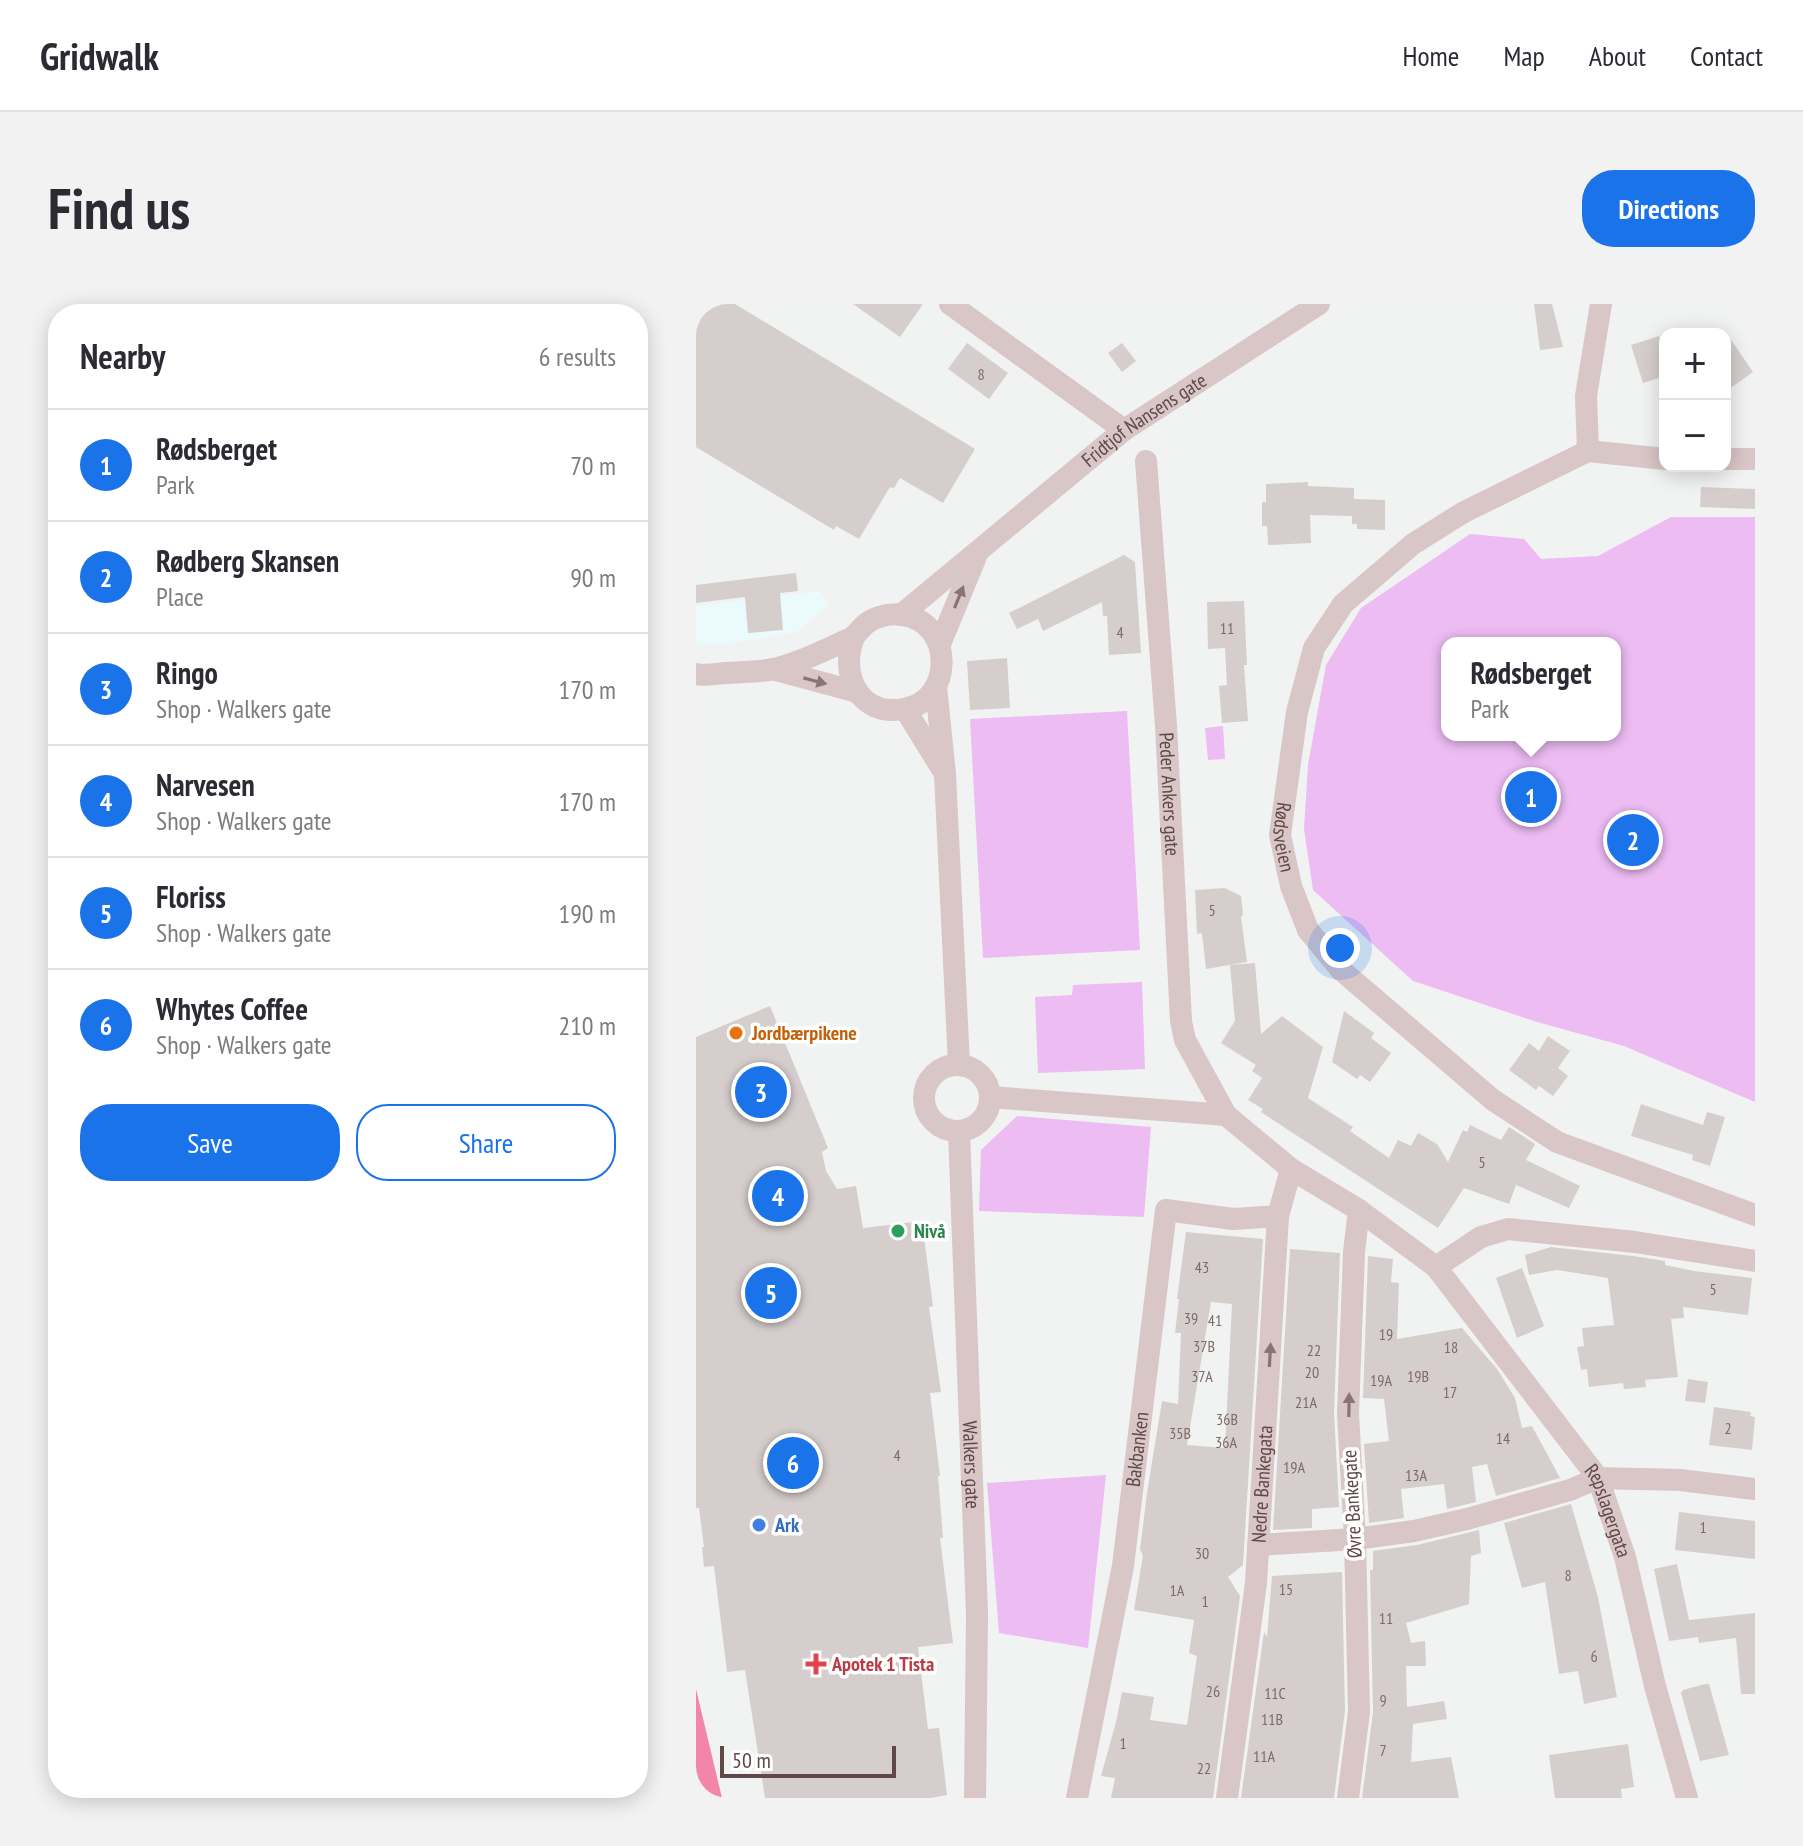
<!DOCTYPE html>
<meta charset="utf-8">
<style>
body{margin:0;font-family:"PT Sans Narrow",sans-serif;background:#f2f2f3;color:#2b2b33}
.controls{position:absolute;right:24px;top:24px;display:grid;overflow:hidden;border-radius:16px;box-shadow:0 4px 20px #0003}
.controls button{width:72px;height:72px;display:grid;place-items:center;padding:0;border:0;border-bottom:2px solid #e1e1e2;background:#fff;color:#2b2b33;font:40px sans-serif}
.scale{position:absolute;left:24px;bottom:20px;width:176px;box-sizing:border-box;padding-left:8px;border:4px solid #604748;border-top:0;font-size:22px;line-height:28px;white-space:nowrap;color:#604748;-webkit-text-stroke:6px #fff;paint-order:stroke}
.you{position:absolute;left:644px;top:644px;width:28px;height:28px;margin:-20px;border:6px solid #fff;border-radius:50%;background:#1a73e8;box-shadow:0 0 0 12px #1a73e833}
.badge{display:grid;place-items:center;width:52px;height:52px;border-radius:50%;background:#1a73e8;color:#fff;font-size:26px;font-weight:700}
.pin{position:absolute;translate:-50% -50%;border:4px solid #fff;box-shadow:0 2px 8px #0006}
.popup{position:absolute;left:745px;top:333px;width:180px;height:104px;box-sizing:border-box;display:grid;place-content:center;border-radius:16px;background:#fff;filter:drop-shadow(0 2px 6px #0005);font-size:26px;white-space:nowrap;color:#7c7c81}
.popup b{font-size:30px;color:#2b2b33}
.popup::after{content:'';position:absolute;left:50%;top:100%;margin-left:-16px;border:16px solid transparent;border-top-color:#fff}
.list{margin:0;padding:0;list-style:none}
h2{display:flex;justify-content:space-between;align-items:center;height:104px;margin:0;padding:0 32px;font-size:34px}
h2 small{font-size:26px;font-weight:400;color:#7c7c81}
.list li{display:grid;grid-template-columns:52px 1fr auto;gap:24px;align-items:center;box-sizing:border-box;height:112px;padding:0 32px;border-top:2px solid #e1e1e2}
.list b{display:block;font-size:30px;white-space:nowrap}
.list p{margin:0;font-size:26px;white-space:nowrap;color:#7c7c81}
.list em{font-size:26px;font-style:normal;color:#7c7c81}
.actions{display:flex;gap:16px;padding:24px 32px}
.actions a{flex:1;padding:18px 0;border:2px solid #1a73e8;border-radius:32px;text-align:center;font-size:28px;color:#1a73e8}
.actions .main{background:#1a73e8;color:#fff}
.map{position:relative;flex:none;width:1059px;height:1494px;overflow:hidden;border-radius:32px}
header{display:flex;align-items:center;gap:48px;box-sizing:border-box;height:112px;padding:0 40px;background:#fff;border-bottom:2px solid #e1e1e2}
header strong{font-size:38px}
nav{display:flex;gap:44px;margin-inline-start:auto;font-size:28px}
.intro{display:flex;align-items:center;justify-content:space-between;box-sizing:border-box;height:192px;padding:0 48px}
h1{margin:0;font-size:56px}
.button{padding:20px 36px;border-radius:32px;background:#1a73e8;color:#fff;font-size:28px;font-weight:700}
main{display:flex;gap:48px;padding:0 48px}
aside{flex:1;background:#fff;border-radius:32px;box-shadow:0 4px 20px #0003}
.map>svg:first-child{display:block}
.commercial{fill:#eafafd}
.green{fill:#ecbcf3;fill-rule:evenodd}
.water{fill:#f386a8}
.building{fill:#d6cecd;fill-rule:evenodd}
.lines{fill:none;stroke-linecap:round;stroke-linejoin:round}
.minor{stroke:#d9c6c7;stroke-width:22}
.oneway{fill:#8a7374}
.food-dot{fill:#e8710a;stroke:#fff;stroke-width:3}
.leisure-dot{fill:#2e9e5b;stroke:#fff;stroke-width:3}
.shop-dot{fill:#3f7fe0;stroke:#fff;stroke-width:3}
.health-dot{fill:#e0444e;stroke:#fff;stroke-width:3}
.labels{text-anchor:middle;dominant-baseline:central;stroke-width:7;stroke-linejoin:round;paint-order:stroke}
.number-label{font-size:16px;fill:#7e6969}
.street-label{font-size:20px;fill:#604748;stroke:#fff}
.food-label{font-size:20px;font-weight:bold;fill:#c56008;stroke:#fff;text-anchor:start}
.leisure-label{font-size:20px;font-weight:bold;fill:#27864d;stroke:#fff;text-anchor:start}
.shop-label{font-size:20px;font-weight:bold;fill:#366cbe;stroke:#fff;text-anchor:start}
.health-label{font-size:20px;font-weight:bold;fill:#be3a42;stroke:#fff;text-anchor:start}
</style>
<header>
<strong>Gridwalk</strong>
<nav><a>Home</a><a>Map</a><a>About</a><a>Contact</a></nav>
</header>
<div class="intro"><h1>Find us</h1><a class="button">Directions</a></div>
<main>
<aside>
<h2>Nearby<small>6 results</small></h2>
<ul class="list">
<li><span class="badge">1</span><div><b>Rødsberget</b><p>Park</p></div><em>70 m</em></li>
<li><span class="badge">2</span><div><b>Rødberg Skansen</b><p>Place</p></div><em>90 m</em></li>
<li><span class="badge">3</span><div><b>Ringo</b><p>Shop · Walkers gate</p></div><em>170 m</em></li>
<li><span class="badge">4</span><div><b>Narvesen</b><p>Shop · Walkers gate</p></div><em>170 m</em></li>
<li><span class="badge">5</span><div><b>Floriss</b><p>Shop · Walkers gate</p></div><em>190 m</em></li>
<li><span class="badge">6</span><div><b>Whytes Coffee</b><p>Shop · Walkers gate</p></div><em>210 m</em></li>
</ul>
<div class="actions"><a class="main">Save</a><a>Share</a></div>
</aside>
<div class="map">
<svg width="1059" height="1494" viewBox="0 0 1059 1494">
<rect width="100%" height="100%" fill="#f0f3f2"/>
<polygon class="commercial" points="124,287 133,301 101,328 36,339 4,341 0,338 0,302"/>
<g class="green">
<path d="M975 213H1059V798L928 742 841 718 717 677 617 586 608 525 612 461 630 361 665 304 774 230 828 235 845 255 902 252ZM751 339H919V431H751Z"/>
<polygon points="431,407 444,646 287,654 274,415"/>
<polygon points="527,422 529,455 512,456 509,424"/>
<polygon points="446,678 449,765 342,769 339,693 376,691 377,681"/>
<polygon points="321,812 455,823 448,913 283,907 285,846"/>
<polygon points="410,1171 392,1344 303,1329 291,1179"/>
</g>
<polygon class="water" points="0,1385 26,1494 0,1494"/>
<g class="building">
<polygon points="0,0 39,0 279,145 247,199 204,174 198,184 194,183 163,235 140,222 138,226 0,143"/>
<polygon points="157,0 227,0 204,33"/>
<polygon points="838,0 856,0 867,43 844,46"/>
<polygon points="1029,27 1057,68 1029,88"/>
<polygon points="963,32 969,51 969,72 947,79 935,41"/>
<polygon points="271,39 312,69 293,95 252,65"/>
<polygon points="426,39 440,57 426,68 412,49"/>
<polygon points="612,178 612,182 658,184 658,195 689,196 689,226 661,225 661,220 656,220 656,212 614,211 615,239 572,241 571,222 566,222 566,198 570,198 570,180"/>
<polygon points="1005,183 1059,185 1059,205 1004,203"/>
<polygon points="428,251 439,258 445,349 413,351 411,312 407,312 406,298 347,327 342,315 321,325 313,309"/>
<polygon points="100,269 102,287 84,289 87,326 52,329 49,293 0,299 0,281"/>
<polygon points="548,297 551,361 548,361 552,417 526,419 523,382 531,381 529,344 512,345 511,298"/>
<polygon points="311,354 314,404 274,406 271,357"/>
<polygon points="529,584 545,592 547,610 545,613 551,658 510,665 506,629 501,630 499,586"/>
<polygon points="559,659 565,730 586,712 627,743 612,794 657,823 654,827 693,854 702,836 715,842 722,829 741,840 752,858 767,826 771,828 774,821 805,836 813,823 839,840 830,856 884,882 873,904 820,881 813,900 768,884 742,924 565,808 567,805 552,796 566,774 556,767 560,761 525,739 539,717 534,661"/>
<polygon points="74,702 132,844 126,848 130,867 141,885 160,882 167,924 226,917 237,1002 233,1003 245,1088 234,1089 244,1172 242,1172 247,1234 244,1234 257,1339 222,1343 232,1425 243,1424 251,1491 235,1494 69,1494 49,1366 31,1368 18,1262 8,1263 6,1243 8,1243 3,1204 0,1204 0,733"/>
<polygon points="648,707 678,729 675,734 695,749 674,778 664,771 661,775 636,758"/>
<polygon points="852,732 874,747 862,764 872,772 857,792 843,782 840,786 813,766 833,739 843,747"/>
<polygon points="945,800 1007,821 1011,808 1029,813 1014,862 996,856 997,851 935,832"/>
<path d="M490 928 567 935 547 1261 532 1273 544 1292 517 1494H415L419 1474 405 1472 420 1418 426 1388 458 1393 454 1416 491 1421 501 1352 493 1349 498 1316 438 1306 447 1251 444 1246 451 1189 466 1097 482 1100 485 1029H479L483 995H481ZM515 998 536 1000 529 1144 491 1141Z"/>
<polygon points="855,943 937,952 969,957 969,961 998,967 1056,974 1052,1011 987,1003 988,1014 975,1015 982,1073 949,1076 950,1083 928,1085 927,1079 893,1083 891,1065 885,1066 881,1043 888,1042 886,1024 918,1021 912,974 861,966 833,971 829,951"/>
<polygon points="594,945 644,949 638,1109 643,1203 616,1205 616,1224 577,1226"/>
<polygon points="672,952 697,955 695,978 703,979 701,1035 766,1024 801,1065 819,1094 826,1124 836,1122 864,1174 800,1192 791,1160 776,1163 780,1198 751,1205 748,1180 705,1185 708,1214 673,1219 668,1140 693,1137 688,1095 667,1094"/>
<polygon points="826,964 848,1022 821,1034 800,974"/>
<polygon points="992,1075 1012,1078 1009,1099 989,1097"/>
<polygon points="1018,1103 1055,1108 1054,1112 1059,1113 1056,1146 1013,1141"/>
<polygon points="875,1200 902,1293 921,1393 888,1400 882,1367 863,1370 849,1278 826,1284 808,1219"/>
<polygon points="983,1208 1059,1217 1059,1255 979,1246"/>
<polygon points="783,1226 785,1249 775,1252 773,1300 710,1319 715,1339 729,1337 730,1362 710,1362 711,1403 748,1397 751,1415 717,1420 715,1458 755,1453 763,1494 666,1494 677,1408 674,1266 677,1266 677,1247 721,1241"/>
<polygon points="981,1260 993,1316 1059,1309 1059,1390 1045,1390 1040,1334 1003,1339 1002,1333 973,1337 958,1265"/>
<polygon points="646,1268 649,1407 638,1494 545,1494 568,1328 571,1333 576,1272"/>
<polygon points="1009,1380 1013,1380 1033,1451 1004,1457 985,1389 987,1386"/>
<polygon points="932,1440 938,1483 925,1485 926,1494 859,1494 853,1451"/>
</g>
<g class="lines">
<g class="minor">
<polyline points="254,0 428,126"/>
<path id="s1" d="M892 147 768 208 717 240 647 300 618 344 601 408 584 531 595 582 612 626 645 666 797 796 861 838 1059 911"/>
<polyline points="892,147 890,92 905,0"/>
<polyline points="892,147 969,155"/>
<polyline points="1029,155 1059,155"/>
<path id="s2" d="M450 157 470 422 485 717 489 736 530 811 595 865 663 906 740 963 902 1174 929 1253 959 1382 991 1494"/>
<path id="s3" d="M205 311 428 126 623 0"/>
<polyline points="244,340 281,250"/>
<polyline points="76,365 161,388"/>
<path d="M0 370C10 372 20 370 30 369 44 368 59 368 73 366 99 361 129 346 153 335 161 332 164 324 171 319 181 312 195 309 206 311 258 317 259 397 208 405 163 413 143 370 158 333"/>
<polyline points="240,383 249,470 263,761"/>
<polyline points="209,405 246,465"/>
<circle cx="261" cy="794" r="33"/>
<polyline points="294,793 530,811"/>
<path id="s4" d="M263 827 281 1310 279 1494"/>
<polyline points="740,963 785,933 812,925 939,938 1059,957"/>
<polyline points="562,1241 659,1235 718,1227 771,1215 874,1186 902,1174 984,1176 1059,1185"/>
<path id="s5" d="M381 1494 427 1262 470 906 537 915 582 912"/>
<path id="s6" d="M531 1494 560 1279 582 912 595 865"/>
<polyline points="652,1494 663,1408 659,1235 652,1110 658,948 663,906"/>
</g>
</g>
<defs><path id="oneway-solid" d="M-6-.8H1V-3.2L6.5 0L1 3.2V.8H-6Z" transform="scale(2)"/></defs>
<g class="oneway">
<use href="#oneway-solid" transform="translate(263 293) rotate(-68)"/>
<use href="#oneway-solid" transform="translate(119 377) rotate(15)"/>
<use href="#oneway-solid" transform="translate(574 1051) rotate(-87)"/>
<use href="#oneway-solid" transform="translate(653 1101) rotate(-89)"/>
</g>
<circle class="food-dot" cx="40" cy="729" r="8"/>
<circle class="leisure-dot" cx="202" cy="927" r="8"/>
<circle class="shop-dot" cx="63" cy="1221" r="8"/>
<path class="health-dot" d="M116 1348h8v8h8v8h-8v8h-8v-8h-8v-8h8z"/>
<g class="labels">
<g class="number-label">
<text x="285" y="70">8</text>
<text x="531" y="324">11</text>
<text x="424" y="328">4</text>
<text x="516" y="606">5</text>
<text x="786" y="858">5</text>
<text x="506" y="963">43</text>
<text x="1017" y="985">5</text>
<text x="495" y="1014">39</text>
<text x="519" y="1016">41</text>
<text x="690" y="1030">19</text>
<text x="508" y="1042">37B</text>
<text x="755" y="1043">18</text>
<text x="618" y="1046">22</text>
<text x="616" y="1068">20</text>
<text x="506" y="1072">37A</text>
<text x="722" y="1072">19B</text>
<text x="685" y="1076">19A</text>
<text x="754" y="1088">17</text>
<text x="610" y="1098">21A</text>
<text x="531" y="1115">36B</text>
<text x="1032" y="1124">2</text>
<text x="484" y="1129">35B</text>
<text x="807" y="1134">14</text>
<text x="530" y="1138">36A</text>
<text x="201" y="1151">4</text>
<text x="598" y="1163">19A</text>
<text x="720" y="1171">13A</text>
<text x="1007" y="1223">1</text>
<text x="506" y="1249">30</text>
<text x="872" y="1271">8</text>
<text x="590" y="1285">15</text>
<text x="481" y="1286">1A</text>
<text x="509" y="1297">1</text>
<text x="690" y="1314">11</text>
<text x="898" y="1352">6</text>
<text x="517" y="1387">26</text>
<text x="579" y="1389">11C</text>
<text x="687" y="1396">9</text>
<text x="576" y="1415">11B</text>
<text x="427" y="1439">1</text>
<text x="687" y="1446">7</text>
<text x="568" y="1452">11A</text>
<text x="508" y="1464">22</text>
</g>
<g class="street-label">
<text stroke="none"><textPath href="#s3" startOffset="312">Fridtjof Nansens gate</textPath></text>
<text stroke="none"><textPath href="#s2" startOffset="334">Peder Ankers gate</textPath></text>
<text stroke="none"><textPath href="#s1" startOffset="536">Rødsveien</textPath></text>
<text stroke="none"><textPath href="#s5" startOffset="354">Bakbanken</textPath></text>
<text stroke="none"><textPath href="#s4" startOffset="334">Walkers gate</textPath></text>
<text stroke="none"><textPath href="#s6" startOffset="316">Nedre Bankegata</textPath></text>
<text transform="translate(656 1200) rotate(-93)">Øvre Bankegate</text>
<text stroke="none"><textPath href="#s2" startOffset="1226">Repslagergata</textPath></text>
</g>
<g class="food-label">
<text x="56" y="729">Jordbærpikene</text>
</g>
<g class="leisure-label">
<text x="218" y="927">Nivå</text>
</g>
<g class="shop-label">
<text x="79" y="1221">Ark</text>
</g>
<g class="health-label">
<text x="136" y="1360">Apotek 1 Tista</text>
</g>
</g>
</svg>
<div class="controls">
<button>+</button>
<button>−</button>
</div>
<div class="scale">50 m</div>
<div class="you"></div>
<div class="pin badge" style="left:835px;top:493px">1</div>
<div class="popup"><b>Rødsberget</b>Park</div>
<div class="pin badge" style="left:937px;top:536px">2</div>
<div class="pin badge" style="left:65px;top:788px">3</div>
<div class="pin badge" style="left:82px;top:892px">4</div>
<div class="pin badge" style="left:75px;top:989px">5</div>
<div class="pin badge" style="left:97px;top:1159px">6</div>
</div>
</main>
